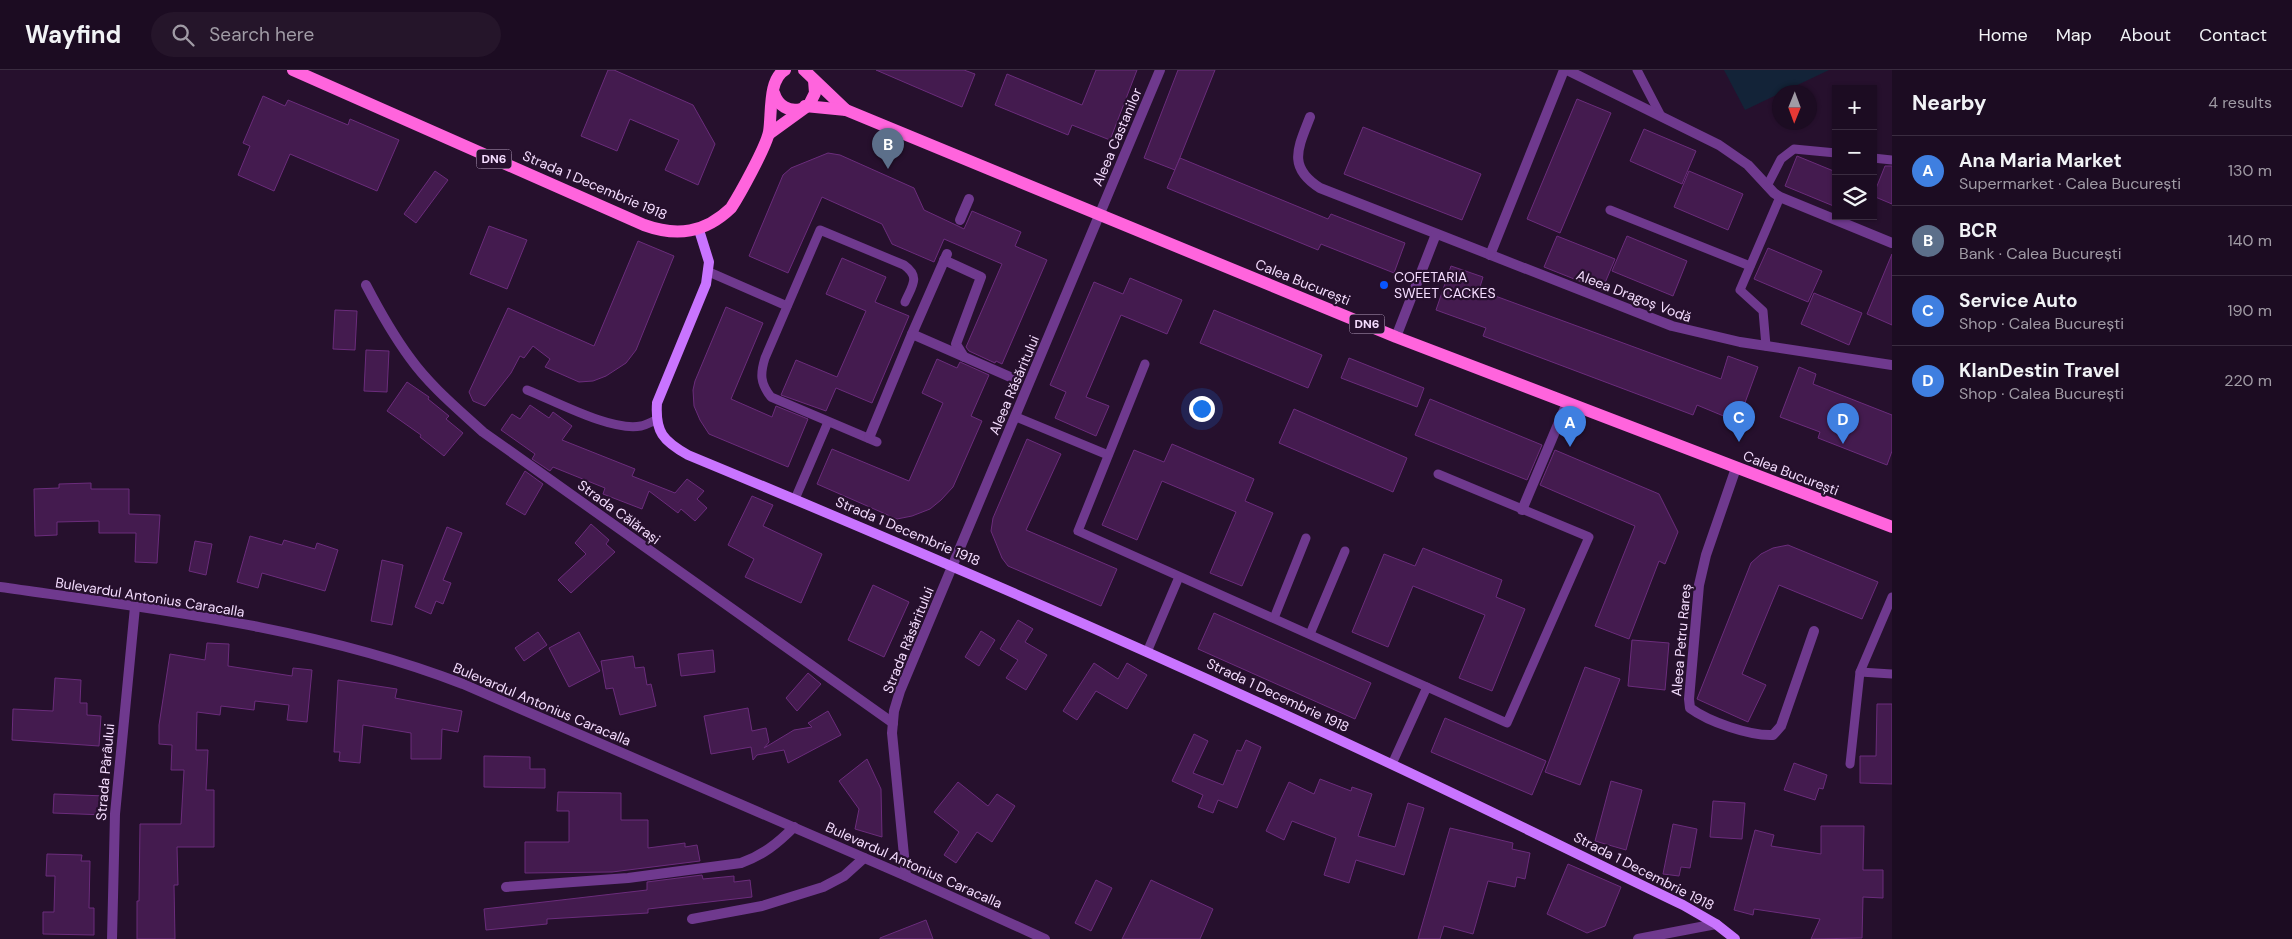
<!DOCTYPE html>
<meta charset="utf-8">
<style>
body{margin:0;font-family:"DM Sans",sans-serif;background:#25152a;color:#f1f3f6}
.controls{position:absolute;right:15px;top:15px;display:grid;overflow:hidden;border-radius:0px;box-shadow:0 1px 4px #0004}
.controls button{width:45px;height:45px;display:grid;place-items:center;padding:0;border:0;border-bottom:1px solid #3a2c40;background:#1c0c22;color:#f1f3f6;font:25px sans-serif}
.compass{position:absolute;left:1772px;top:15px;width:45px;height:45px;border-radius:50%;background:#1c0c22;box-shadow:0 1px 4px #0004;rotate:181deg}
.you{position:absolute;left:1201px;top:338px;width:18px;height:18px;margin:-12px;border:4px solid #fff;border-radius:50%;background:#1a73e8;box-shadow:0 0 0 8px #1a73e833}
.badge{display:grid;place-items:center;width:32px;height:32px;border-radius:50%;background:#d93025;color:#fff;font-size:16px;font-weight:700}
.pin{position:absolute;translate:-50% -41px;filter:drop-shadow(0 1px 2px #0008)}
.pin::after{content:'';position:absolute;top:26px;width:18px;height:15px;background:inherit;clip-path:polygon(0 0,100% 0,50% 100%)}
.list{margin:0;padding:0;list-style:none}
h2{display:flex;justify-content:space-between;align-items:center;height:65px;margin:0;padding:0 20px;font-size:21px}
h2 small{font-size:16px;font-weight:400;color:#a09ba5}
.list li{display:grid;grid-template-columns:32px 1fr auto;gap:15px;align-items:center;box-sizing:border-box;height:70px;padding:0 20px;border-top:1px solid #3a2c40}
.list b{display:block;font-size:19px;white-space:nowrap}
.list p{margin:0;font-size:16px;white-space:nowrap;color:#a09ba5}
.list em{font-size:16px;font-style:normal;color:#a09ba5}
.icon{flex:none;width:28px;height:28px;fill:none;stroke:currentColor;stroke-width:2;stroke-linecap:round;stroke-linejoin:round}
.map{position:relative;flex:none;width:1892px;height:869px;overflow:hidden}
header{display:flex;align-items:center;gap:30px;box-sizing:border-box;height:70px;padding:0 25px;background:#1c0c22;border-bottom:1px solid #3a2c40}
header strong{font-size:24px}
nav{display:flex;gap:28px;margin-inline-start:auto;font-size:18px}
.search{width:350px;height:45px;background:#25152a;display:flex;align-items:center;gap:12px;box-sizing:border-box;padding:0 18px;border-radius:28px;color:#a09ba5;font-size:19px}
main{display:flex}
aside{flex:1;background:#1c0c22}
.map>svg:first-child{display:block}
.green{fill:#132338}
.building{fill:#441b4f;stroke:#6b2c7c}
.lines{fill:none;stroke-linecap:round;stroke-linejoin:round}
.service{stroke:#6f398e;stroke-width:9}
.pedestrian{stroke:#6f398e;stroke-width:10}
.minor{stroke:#6f398e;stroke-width:10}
.secondary{stroke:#c974ff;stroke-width:10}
.primary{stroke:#ff64dd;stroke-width:12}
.poi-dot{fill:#0955ff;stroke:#26102d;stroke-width:2}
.labels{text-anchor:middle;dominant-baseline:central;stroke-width:4.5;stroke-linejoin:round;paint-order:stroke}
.shield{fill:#26102d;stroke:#b7a0c0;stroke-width:1}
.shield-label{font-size:12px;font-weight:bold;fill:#f5ddff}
.street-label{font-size:14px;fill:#f5ddff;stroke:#26102d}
.poi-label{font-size:14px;fill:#f5ddff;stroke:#26102d;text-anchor:start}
</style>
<header>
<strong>Wayfind</strong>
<div class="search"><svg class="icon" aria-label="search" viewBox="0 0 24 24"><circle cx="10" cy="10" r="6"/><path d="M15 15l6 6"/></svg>Search here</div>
<nav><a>Home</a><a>Map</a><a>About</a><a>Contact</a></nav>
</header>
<main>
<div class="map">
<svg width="1892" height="869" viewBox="0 0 1892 869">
<rect width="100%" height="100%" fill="#26102d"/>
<polygon class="green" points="1724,0 1829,0 1745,40"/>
<g class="building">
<polygon points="608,0 614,0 693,35 715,74 698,115 665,100 679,70 630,49 617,81 581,66"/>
<polygon points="876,0 964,0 975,4 962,37"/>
<polygon points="1096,0 1137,0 1110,70 1072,55 1068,65 995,35 1007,4 1082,35"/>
<polygon points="1178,0 1215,0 1175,100 1144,88"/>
<polygon points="263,26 285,36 288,30 348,55 350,49 399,70 377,121 290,84 274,121 238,105 250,76 243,73"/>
<polygon points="1577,29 1611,43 1560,163 1527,149"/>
<polygon points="1363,57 1481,104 1462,150 1344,104"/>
<polygon points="1644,59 1696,81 1682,114 1630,91"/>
<polygon points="828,83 840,85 914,118 924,140 958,156 964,159 972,141 1021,162 1015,176 1047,190 1002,294 996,291 995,293 969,281 966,277 1002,194 944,169 934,192 892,174 882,154 822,127 788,203 749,186 783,105 791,98"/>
<polygon points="1797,86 1836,102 1836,137 1785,116"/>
<polygon points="1180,88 1328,149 1331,144 1405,173 1394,203 1321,174 1318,180 1167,118"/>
<polygon points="1885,96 1892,96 1892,134 1873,126"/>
<polygon points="435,101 448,110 416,153 404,144"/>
<polygon points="1689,101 1743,124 1728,160 1674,137"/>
<polygon points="489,156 527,170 507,219 470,204"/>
<polygon points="1557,166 1615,189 1602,220 1544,197"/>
<polygon points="1627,166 1687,191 1673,226 1612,201"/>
<polygon points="638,171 674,186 636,280 626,293 606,306 593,311 579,312 545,297 550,289 533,276 524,288 520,286 511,303 485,336 473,331 469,322 508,238 594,276"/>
<polygon points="1768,178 1822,201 1808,232 1754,209"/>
<polygon points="1892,184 1892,255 1867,244"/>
<polygon points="842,188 886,207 875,232 909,246 872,333 836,318 826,341 781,325 796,290 837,307 866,241 826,224"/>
<polygon points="1451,196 1483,207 1479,220 1721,309 1728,286 1758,297 1738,352 1697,335 1693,345 1483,266 1486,258 1436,240"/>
<polygon points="1130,208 1182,230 1167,264 1121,245 1086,327 1109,336 1096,366 1055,348 1066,322 1050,315 1094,212 1123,224"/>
<polygon points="1814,223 1862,243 1849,275 1801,254"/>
<polygon points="726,237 763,253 731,329 772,347 776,336 808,349 788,397 709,364 700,350 694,336 693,320 695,311"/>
<polygon points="335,240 357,241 355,280 333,279"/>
<polygon points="1214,240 1322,285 1308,318 1200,273"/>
<polygon points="366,280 389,281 387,322 364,321"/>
<polygon points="1349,288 1424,318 1417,337 1341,308"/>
<polygon points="937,289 957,298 960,292 989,305 971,346 982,351 953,417 941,430 930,439 912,446 897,449 817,414 832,379 909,411 943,333 922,323"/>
<polygon points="1799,297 1816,304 1813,314 1892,345 1892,381 1887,395 1818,368 1820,362 1780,347"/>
<polygon points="407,312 429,327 428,329 449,346 446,349 463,363 444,386 420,367 421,365 387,341"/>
<polygon points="1430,329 1542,375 1527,410 1415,365"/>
<polygon points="530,335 549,348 553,342 572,356 562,370 635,399 632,406 675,423 687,409 704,421 697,429 707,438 695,451 681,439 678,443 649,421 642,439 603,424 605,418 553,397 550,401 532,389 535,384 501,360 512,344 520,349"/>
<polygon points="1294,339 1407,388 1393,422 1279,373"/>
<polygon points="1027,369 1061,384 1026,460 1117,499 1101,536 1008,496 1002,488 991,461 993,448"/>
<polygon points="1172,374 1254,409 1245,431 1273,443 1242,516 1210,503 1236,442 1162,411 1137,470 1102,455 1134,380 1164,392"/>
<polygon points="1555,380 1659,424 1678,462 1665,494 1659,491 1629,569 1595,556 1635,456 1540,415"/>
<polygon points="525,401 543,414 525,445 506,434"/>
<polygon points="91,413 91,419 129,419 129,444 160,445 157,493 135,492 136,463 99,463 99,451 57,452 57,465 35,466 34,419 59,418 59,414"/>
<polygon points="752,426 773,435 763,456 822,484 801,533 745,507 754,489 728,475"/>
<polygon points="591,454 609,470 606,474 615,482 571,523 558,510 586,484 575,473"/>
<polygon points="447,457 462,463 443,510 451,513 443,534 436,531 431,544 415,537"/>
<polygon points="250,466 282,475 284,470 315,479 317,473 338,480 325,521 262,503 258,518 237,512"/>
<polygon points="195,471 212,474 206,505 189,501"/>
<polygon points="1788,475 1878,512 1862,549 1779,515 1742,604 1766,615 1748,652 1697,629 1751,493 1761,484 1773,478"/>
<polygon points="1423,478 1502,510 1496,527 1525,539 1492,621 1459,608 1485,545 1413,516 1388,577 1352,562 1384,484 1415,496"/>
<polygon points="382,490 403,495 392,555 371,551"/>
<polygon points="873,515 909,532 884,587 848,570"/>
<polygon points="1214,543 1371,613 1355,649 1198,579"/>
<polygon points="1018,550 1033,559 1025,572 1047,585 1026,620 1006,608 1018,590 1000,579"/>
<polygon points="981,561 995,570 979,596 965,587"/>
<polygon points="538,562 547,575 524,591 515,578"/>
<polygon points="579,562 600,601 569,617 549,578"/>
<polygon points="1632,570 1669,573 1665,620 1628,616"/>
<polygon points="207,573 229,574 228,596 292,606 293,598 312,600 307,652 287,650 289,635 255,631 254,640 221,636 220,645 197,642 196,680 208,680 206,720 214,720 214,777 177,777 178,815 174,815 175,869 137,869 137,831 139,831 140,754 181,754 184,700 171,700 172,675 159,674 159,655 170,584 205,590"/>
<polygon points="713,580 715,602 681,606 678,584"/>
<polygon points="633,586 635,598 644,597 647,615 651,614 656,636 620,645 613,618 606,619 601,591"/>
<polygon points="1094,593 1118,609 1127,593 1147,605 1127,639 1096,621 1077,650 1063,641"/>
<polygon points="1585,597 1620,609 1580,715 1545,702"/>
<polygon points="808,603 821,614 797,641 786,628"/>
<polygon points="55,608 81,610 80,633 87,633 87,645 101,646 99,676 12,670 13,639 53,641"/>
<polygon points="338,610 397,619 395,628 462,641 458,662 442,659 441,689 411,689 411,663 363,655 360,693 339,691 340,682 334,682"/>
<polygon points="1877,634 1892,634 1892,714 1860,713 1860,686 1876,686"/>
<polygon points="748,638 752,661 766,658 769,672 764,678 794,660 812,657 808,653 828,641 841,665 788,693 784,680 757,685 753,690 751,677 711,684 704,646"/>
<polygon points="1445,648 1546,691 1532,725 1431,682"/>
<polygon points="1194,664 1208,671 1193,703 1223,715 1237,680 1241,681 1246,670 1261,677 1237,738 1218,730 1213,743 1198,737 1203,725 1172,711"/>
<polygon points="484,686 530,687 530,699 545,699 545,718 484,717"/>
<polygon points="867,689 881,719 882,767 855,759 859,739 839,711"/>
<polygon points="1794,693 1827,705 1823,719 1819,718 1815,730 1784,720"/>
<polygon points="1320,709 1351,721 1352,717 1372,724 1358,766 1395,777 1408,733 1424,738 1404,805 1356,790 1349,813 1324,805 1336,768 1292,751 1284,770 1266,761 1289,712 1314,724"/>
<polygon points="1611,711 1642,720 1626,780 1595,771"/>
<polygon points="958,712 988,736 997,724 1015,736 992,772 977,762 956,793 944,785 959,762 934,742"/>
<polygon points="558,722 621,723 621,750 648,750 648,778 685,773 685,777 697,775 700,791 612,802 525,803 525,772 569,772 569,741 557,741"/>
<polygon points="54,724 105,726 105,745 53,743"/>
<polygon points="1713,731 1745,733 1742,769 1710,767"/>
<polygon points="1673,754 1697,759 1690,798 1681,797 1679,806 1663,804"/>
<polygon points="1821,756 1864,756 1863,800 1883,800 1883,828 1863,827 1862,868 1811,869 1820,849 1754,839 1753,845 1734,840 1755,760 1774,765 1771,776 1821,784"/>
<polygon points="1450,758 1513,773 1512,779 1530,783 1525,809 1517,807 1515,817 1488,811 1473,864 1444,856 1440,869 1418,869"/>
<polygon points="47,784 82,785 81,791 90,791 89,838 94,838 94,865 43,864 43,842 54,842 55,806 46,806"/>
<polygon points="1568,794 1621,817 1605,856 1587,863 1547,844"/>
<polygon points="702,805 703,809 734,806 734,812 750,810 752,827 648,839 648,843 547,849 547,854 486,860 484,839 647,820 647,812"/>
<polygon points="1096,810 1112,818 1091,861 1075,853"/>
<polygon points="1151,810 1213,839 1200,869 1122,869"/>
<polygon points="926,850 933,869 880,869 880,868"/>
</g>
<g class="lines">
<g class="service">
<polyline points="1637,0 1661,46"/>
<polyline points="1873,88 1892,90"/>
<polyline points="1767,116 1781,89 1794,79 1836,83"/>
<polyline points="1610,140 1750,196"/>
<polyline points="709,202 787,236"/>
<polyline points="1766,276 1763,241 1740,220 1780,127"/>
<polyline points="1145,294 1078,461 1427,617"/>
<path d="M527 320C555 331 612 362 641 356 646 355 651 352 656 350"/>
<polyline points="1016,347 1108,385"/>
<path d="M877 372 771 327C760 313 760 304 765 288L820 160 904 195C921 207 912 216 905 232"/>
<polyline points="795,429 828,352"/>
<polyline points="1274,548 1306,468"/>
<polyline points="1310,564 1345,481"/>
<polyline points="1147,582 1179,507"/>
<polyline points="1860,602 1892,604"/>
<polyline points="1392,694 1427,617 1507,653 1589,467 1438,404"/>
<polyline points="1850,694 1860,602 1892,527"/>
</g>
<g class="pedestrian">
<polyline points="960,150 969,129"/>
<polyline points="944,190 981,207 956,274 964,287"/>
<polyline points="912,264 947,184"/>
<polyline points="869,368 912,264 1017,310"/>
<polyline points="1522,440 1567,333"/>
</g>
<g class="minor">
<polyline points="1567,0 1719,75 1748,95 1774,123 1780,127 1892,173"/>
<path d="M1310 47C1298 78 1287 97 1320 118L1672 256 1740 272 1892 295"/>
<polyline points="1490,185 1564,0"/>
<path d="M366 215C379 240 393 265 410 288 430 316 458 339 483 362L893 653"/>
<polyline points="1396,267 1436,164"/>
<path d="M1736 398 1706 485 1699 515 1689 629 1690 638C1709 652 1750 666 1773 665L1781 656 1814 561"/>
<path d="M0 517C155 539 316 557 463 614L906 806 1045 869"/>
<polyline points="906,806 892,663 894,641 900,621 1160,0"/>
<path d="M506 817 628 808 741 793C763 785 777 774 794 757"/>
<polyline points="692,849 762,836 823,817 844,806 864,788"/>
<polyline points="112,869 115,744 135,537"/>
<polyline points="1638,869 1716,854"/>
</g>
<path class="secondary" d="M699 160 709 192 706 214 657 333C655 362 663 371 688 385 925 483 1160 585 1391 694 1489 740 1585 788 1683 835L1716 854 1735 869"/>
<g class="primary">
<path d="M293 0 644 155C677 167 705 163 731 138 740 124 766 77 769 62 772 44 768 9 785 0"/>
<polyline points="804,0 846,40"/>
<path d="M774 23C778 36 789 42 801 39"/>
<polyline points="805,36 846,40 1396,267 1892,457"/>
<polyline points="769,64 809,35 815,23 814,10"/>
</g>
</g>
<circle class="poi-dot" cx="1384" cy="215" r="5"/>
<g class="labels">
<g class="shield">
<rect x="476.5" y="79.5" width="35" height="19" rx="4"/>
<rect x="1349.5" y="244.5" width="35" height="19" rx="4"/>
</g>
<g class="shield-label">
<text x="494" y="89">DN6</text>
<text x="1367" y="254">DN6</text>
</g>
<g class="street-label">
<text transform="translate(1117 67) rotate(-67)">Aleea Castanilor</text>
<text transform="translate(595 115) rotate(23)">Strada 1 Decembrie 1918</text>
<text transform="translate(1303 212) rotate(22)">Calea București</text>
<text transform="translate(1634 226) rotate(21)">Aleea Dragoș Vodă</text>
<text transform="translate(1014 315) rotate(-67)">Aleea Răsăritului</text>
<text transform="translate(1791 403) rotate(21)">Calea București</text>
<text transform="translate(619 442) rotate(36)">Strada Călărași</text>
<text transform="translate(908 461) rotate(23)">Strada 1 Decembrie 1918</text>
<text transform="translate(150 527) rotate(9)">Bulevardul Antonius Caracalla</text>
<text transform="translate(908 570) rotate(-68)">Strada Răsăritului</text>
<text transform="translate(1681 570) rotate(-85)">Aleea Petru Rareș</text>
<text transform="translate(1278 625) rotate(25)">Strada 1 Decembrie 1918</text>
<text transform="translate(542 634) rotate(23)">Bulevardul Antonius Caracalla</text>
<text transform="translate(105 702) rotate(-85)">Strada Pârâului</text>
<text transform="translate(914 795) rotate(24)">Bulevardul Antonius Caracalla</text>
<text transform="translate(1644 801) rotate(27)">Strada 1 Decembrie 1918</text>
</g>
<g class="poi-label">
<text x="1394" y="207">COFETARIA<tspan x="1394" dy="16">SWEET CACKES</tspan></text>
</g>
</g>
</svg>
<div class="controls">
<button>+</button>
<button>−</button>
<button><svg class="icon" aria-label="layers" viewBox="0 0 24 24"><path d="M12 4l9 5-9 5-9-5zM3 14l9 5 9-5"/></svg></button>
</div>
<svg class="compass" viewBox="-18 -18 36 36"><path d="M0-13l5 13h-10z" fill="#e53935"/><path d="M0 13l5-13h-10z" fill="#a09ba5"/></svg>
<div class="you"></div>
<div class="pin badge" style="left:1570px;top:377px;background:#3f7fe0">A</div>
<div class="pin badge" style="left:888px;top:99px;background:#5c6f8a">B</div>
<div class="pin badge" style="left:1739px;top:372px;background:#3f7fe0">C</div>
<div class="pin badge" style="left:1843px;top:374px;background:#3f7fe0">D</div>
</div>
<aside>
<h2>Nearby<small>4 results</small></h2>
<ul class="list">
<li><span class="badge" style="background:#3f7fe0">A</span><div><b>Ana Maria Market</b><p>Supermarket · Calea București</p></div><em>130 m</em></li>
<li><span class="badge" style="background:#5c6f8a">B</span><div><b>BCR</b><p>Bank · Calea București</p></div><em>140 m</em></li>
<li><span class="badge" style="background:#3f7fe0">C</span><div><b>Service Auto</b><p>Shop · Calea București</p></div><em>190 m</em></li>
<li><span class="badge" style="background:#3f7fe0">D</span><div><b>KlanDestin Travel</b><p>Shop · Calea București</p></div><em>220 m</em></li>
</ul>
</aside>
</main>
